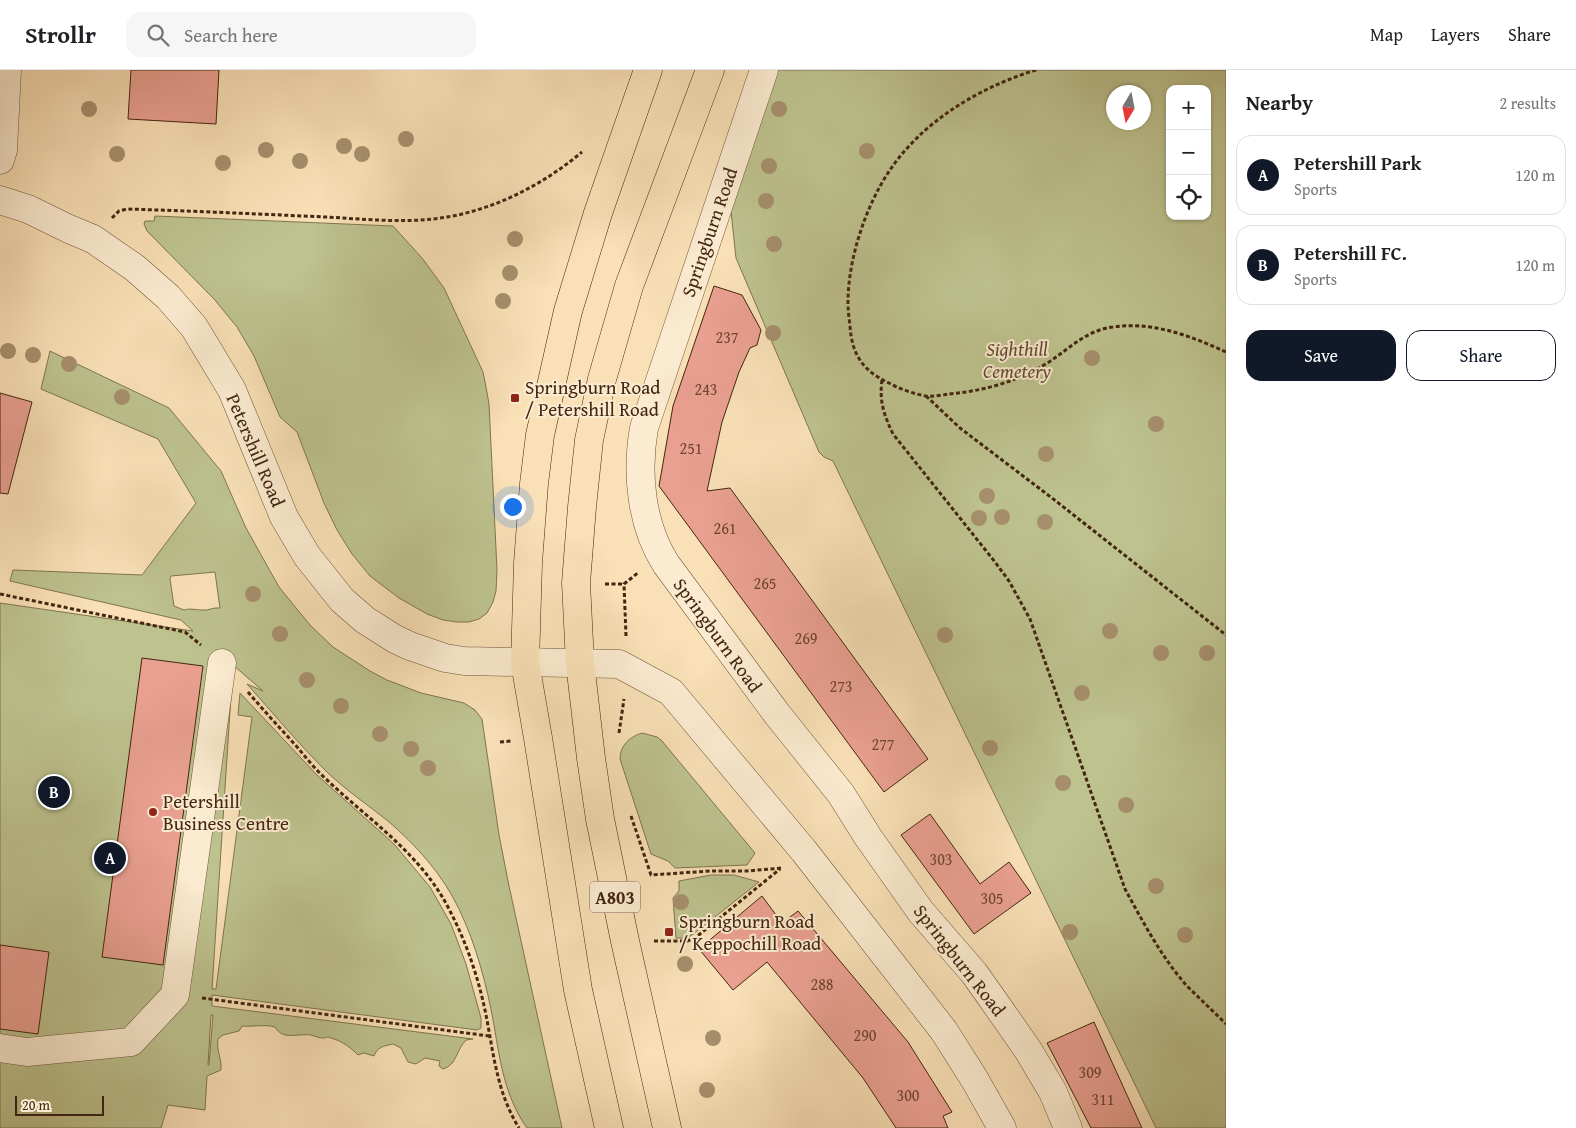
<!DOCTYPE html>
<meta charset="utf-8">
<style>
body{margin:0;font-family:"Gentium Book Plus",serif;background:#f6f6f6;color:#202124}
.controls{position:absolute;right:15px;top:15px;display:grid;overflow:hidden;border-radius:10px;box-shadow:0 1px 4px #0004}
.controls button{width:45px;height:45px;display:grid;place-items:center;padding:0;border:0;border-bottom:1px solid #e0e0e0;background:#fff;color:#202124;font:25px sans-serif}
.compass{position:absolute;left:1106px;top:15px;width:45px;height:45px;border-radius:50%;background:#fff;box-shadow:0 1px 4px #0004;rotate:190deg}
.scale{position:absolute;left:15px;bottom:12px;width:89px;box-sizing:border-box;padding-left:5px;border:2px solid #432511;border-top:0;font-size:14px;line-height:18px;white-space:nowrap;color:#432511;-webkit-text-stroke:4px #fbebd0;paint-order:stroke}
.you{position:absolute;left:512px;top:436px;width:18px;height:18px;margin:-12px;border:4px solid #fff;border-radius:50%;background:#1a73e8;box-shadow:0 0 0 8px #1a73e833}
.badge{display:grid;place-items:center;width:32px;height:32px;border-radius:50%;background:#111827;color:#fff;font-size:16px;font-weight:700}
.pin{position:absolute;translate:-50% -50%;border:2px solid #fff;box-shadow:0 1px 5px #0006}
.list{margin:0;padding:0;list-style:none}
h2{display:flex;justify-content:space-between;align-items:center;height:65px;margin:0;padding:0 20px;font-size:21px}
h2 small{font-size:16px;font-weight:400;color:#757577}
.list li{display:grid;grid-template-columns:32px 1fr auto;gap:15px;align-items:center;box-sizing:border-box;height:80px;margin:0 10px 10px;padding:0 10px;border:1px solid #e0e0e0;border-radius:15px}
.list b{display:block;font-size:19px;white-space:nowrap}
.list p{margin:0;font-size:16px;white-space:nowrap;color:#757577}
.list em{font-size:16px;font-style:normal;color:#757577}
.actions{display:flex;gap:10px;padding:15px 20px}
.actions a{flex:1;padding:11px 0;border:1px solid #111827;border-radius:15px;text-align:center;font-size:18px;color:#111827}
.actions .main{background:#111827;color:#fff}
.icon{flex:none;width:28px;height:28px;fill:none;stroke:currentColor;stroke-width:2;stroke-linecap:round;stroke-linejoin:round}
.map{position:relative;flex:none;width:1226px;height:1058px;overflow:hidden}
header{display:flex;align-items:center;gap:30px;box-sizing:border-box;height:70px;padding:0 25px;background:#fff;border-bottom:1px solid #e0e0e0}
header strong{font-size:24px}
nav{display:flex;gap:28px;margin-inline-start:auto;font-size:18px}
.search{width:350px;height:45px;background:#f6f6f6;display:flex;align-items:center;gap:12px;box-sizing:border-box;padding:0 18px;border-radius:15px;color:#757577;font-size:19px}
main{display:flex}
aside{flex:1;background:#fff}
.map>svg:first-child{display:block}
.green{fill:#bdc28e;stroke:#807450;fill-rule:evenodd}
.building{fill:#eaa091;stroke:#432511}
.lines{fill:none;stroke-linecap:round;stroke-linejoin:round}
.minor-casing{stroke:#70543a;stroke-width:29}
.major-casing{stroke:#432511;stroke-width:29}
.path{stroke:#432511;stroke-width:3;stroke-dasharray:4 2.5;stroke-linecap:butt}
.minor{stroke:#fbebd0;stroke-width:28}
.major{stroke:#f9e0b6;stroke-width:28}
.tree{fill:#a68f6c}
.poi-dot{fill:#8f2418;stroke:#fbebd0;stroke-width:2}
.labels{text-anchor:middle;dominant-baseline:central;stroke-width:4;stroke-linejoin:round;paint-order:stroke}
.number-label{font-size:16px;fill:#6d4431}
.shield{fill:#fbebd0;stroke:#7a604a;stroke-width:1}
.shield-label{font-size:18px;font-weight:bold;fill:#432511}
.street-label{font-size:19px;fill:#432511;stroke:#fbebd0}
.park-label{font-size:19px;font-style:italic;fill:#624c30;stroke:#fbebd0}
.poi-label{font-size:19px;fill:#432511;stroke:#fbebd0;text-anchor:start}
</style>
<header>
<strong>Strollr</strong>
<div class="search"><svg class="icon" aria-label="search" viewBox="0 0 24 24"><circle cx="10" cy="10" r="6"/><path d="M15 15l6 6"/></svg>Search here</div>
<nav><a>Map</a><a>Layers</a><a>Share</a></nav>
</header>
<main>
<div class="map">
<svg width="1226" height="1058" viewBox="0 0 1226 1058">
<rect width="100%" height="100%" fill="#f9e0b6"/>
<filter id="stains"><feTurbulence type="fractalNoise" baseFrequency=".004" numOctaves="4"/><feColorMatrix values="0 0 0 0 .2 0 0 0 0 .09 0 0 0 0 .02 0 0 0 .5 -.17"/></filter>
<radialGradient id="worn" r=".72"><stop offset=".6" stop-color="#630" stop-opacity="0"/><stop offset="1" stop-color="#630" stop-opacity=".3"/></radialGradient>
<g class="green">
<path d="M778 0H1226V1058H1156L833 391 824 387 819 382 736 188 731 141ZM1170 19H1207V146H1170ZM1114 22H1144V52H1114Z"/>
<polygon points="155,146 393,156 422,188 444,218 483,302 486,317 489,334 497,500 496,521 493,532 487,543 479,549 469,552 457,552 443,550 427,544 399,528 370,506 352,484 337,460 324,433 297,362 280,347 254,286 237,257 214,229 147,161 144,154 145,151 154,151"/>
<path d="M50 281 169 338 221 401 246 458 279 517 310 555 333 577 370 601 387 610 421 623 464 633 475 640 482 649 499 765 509 816 562 1058H527C505 1027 500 991 494 955 487 916 476 874 459 839 443 805 416 775 388 751 368 735 347 721 329 704 300 676 274 644 247 614L263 621 233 595 212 919H216L252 647 238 645 240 623 317 705 394 774 430 817 451 854 466 894 481 948V958L477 960 212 925V936L473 969 466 970C456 980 457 995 443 999L439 996 440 991 425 988 416 994 408 992 401 978 393 974C384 976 377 977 374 986L364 983 358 985C350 977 342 971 331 968 326 966 328 968 323 968 319 968 315 966 311 965 298 963 283 971 275 957 264 954 253 957 242 956L239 961 223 965 218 969C216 980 222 989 221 1000L207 1006 205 1040 168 1035 161 1058H0V533L193 561 181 550 10 511 13 500 142 505 196 433 158 369 41 319ZM215 502 220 538C213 537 208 541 202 540 195 540 191 538 184 540L174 536 170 509 171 506ZM211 945H213L209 995H208Z"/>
<path d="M642 663 657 667 662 671 755 783 747 795 675 798 668 791 651 784 620 689C620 676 629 667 642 663Z"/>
<polygon points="711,805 734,805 759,812 692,865 686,868 676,868 673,828 679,821 679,811"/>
</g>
<g class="building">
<polygon points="131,0 219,0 216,54 128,49"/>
<polygon points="714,216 742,225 761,260 757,275 750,278 739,302 722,352 707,421 730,418 928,689 884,722 659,416 673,336"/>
<polygon points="0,323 32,332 8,424 0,423"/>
<polygon points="142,588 203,596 163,895 102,887"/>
<polygon points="930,744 980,814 1009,792 1031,823 974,864 901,765"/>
<polygon points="762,826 782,853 798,841 908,972 952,1042 943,1046 948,1058 896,1058 863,1008 767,892 733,920 699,879"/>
<polygon points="0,875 49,882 38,964 0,959"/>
<polygon points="1094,952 1106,979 1142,1058 1091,1058 1047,973"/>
</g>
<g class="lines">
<g class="minor-casing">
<g id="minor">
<path d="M764 0 644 358C636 403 641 455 666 494L777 644 841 724 868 767 921 842 974 903 991 927 1028 980 1053 1022 1068 1058"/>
<polyline points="0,90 3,80 7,0"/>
<polyline points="0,130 28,139 69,159 93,169 135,198 168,227 194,257 232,320 284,447 307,486 342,530 365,550 395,569 410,576 445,588 464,591 619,594 671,622 804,781 944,961 975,1010 1002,1058"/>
<polyline points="0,978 27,982 131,972 175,925 222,593"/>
</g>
</g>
<g class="major-casing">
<g id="major">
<polyline points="609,1058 578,920 538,668 525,593 528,493 534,414 540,365 568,241 598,143 648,0"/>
<polyline points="667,1058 625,871 600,749 591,688 580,593 576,513 582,437 589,370 602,309 629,216 710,0"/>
</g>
</g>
<g class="path">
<path d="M1036 0C980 17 923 51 890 100 866 135 848 189 848 232 848 240 849 248 850 256 852 285 863 301 889 313 900 319 914 324 926 326 933 327 942 325 949 324 984 321 1019 311 1049 292 1070 278 1087 260 1113 257 1152 251 1191 266 1226 282"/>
<path d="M112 148 119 141 127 139C193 141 259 144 325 147 365 149 407 154 447 147 496 139 544 114 582 82"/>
<path d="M882 310C879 331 884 345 893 364L995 492 1009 511 1030 549 1125 819C1143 852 1162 888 1187 916 1200 929 1213 941 1226 954"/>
<polyline points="926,326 960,358 1052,428 1226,565"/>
<polyline points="605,514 624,514"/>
<polyline points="0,524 185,562 201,575"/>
<polyline points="626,566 624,514 639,502"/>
<path d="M248 622C264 641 281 659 298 678 307 689 316 700 326 709 371 752 423 785 451 843 468 876 480 913 487 950 494 988 498 1024 519 1058"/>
<polyline points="619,663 624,629"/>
<polyline points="500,672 511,671"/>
<polyline points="631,746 651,805 710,801 747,801 782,798"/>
<polyline points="654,871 687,871 695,868 780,799"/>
<polyline points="202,928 489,966"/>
</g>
<use href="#minor" class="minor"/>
<use href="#major" class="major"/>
</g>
<g class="tree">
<circle cx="89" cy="39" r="8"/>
<circle cx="779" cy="39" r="8"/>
<circle cx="406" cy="69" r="8"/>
<circle cx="344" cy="76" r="8"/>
<circle cx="266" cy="80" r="8"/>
<circle cx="867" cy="81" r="8"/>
<circle cx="117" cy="84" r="8"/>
<circle cx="362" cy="84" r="8"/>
<circle cx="300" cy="91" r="8"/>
<circle cx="223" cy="93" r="8"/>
<circle cx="769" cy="96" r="8"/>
<circle cx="766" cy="131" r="8"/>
<circle cx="515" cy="169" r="8"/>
<circle cx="774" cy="174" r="8"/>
<circle cx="510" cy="203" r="8"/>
<circle cx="503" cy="231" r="8"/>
<circle cx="773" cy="263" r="8"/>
<circle cx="8" cy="281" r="8"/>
<circle cx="33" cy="285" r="8"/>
<circle cx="1092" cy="288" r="8"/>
<circle cx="69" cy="294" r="8"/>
<circle cx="122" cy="327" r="8"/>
<circle cx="1156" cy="354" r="8"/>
<circle cx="1046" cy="384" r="8"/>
<circle cx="987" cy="426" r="8"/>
<circle cx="1002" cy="447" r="8"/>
<circle cx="979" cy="448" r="8"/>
<circle cx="1045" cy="452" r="8"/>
<circle cx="253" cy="524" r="8"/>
<circle cx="1110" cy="561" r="8"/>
<circle cx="280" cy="564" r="8"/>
<circle cx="945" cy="565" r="8"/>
<circle cx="1161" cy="583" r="8"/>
<circle cx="1207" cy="583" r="8"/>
<circle cx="307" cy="610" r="8"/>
<circle cx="1082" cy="623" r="8"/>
<circle cx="341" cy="636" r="8"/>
<circle cx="380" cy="664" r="8"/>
<circle cx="990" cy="678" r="8"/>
<circle cx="411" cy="679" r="8"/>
<circle cx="428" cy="698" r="8"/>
<circle cx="1063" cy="713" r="8"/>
<circle cx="1126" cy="735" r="8"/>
<circle cx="1156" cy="816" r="8"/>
<circle cx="681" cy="832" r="8"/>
<circle cx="1070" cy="862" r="8"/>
<circle cx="1185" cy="865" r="8"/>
<circle cx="685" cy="894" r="8"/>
<circle cx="713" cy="968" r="8"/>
<circle cx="707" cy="1020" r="8"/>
</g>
<g class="poi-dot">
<rect x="510" y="323" width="10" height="10" rx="2.5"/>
<circle cx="153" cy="742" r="5"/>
<rect x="664" y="857" width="10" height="10" rx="2.5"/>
</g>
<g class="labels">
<g class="number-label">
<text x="727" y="267">237</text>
<text x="706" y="319">243</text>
<text x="691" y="378">251</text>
<text x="725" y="458">261</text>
<text x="765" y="513">265</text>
<text x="806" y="568">269</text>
<text x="841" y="616">273</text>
<text x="883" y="674">277</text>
<text x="941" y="789">303</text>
<text x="992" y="828">305</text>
<text x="822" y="914">288</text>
<text x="865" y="965">290</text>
<text x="1090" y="1002">309</text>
<text x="908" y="1025">300</text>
<text x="1103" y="1029">311</text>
</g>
<rect class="shield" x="590" y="811.5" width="50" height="31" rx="4"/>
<g class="shield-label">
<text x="615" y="827">A803</text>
</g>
<g class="street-label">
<text transform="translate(709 162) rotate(-71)">Springburn Road</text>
<text transform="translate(256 380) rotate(67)">Petershill Road</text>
<text transform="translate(718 565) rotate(54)">Springburn Road</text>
<text transform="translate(960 890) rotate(52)">Springburn Road</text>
</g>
<g class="park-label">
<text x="1017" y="279">Sighthill<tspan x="1017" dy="22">Cemetery</tspan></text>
</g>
<g class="poi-label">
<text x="525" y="317">Springburn Road<tspan x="525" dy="22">/ Petershill Road</tspan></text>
<text x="163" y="731">Petershill<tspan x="163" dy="22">Business Centre</tspan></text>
<text x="679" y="851">Springburn Road<tspan x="679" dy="22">/ Keppochill Road</tspan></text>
</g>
</g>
<rect width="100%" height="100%" filter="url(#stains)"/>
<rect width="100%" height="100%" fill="url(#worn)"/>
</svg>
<div class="controls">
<button>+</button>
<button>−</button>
<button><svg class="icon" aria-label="locate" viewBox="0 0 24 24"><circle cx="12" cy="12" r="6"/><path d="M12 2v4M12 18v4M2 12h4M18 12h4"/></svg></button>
</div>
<svg class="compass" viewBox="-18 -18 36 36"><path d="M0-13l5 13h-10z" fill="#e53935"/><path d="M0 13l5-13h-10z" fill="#757577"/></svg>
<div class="scale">20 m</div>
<div class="you"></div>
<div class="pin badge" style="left:110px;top:788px">A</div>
<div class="pin badge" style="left:54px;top:722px">B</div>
</div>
<aside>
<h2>Nearby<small>2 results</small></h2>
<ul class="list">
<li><span class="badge">A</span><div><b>Petershill Park</b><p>Sports</p></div><em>120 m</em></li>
<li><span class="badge">B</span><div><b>Petershill FC.</b><p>Sports</p></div><em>120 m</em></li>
</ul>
<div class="actions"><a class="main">Save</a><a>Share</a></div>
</aside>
</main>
